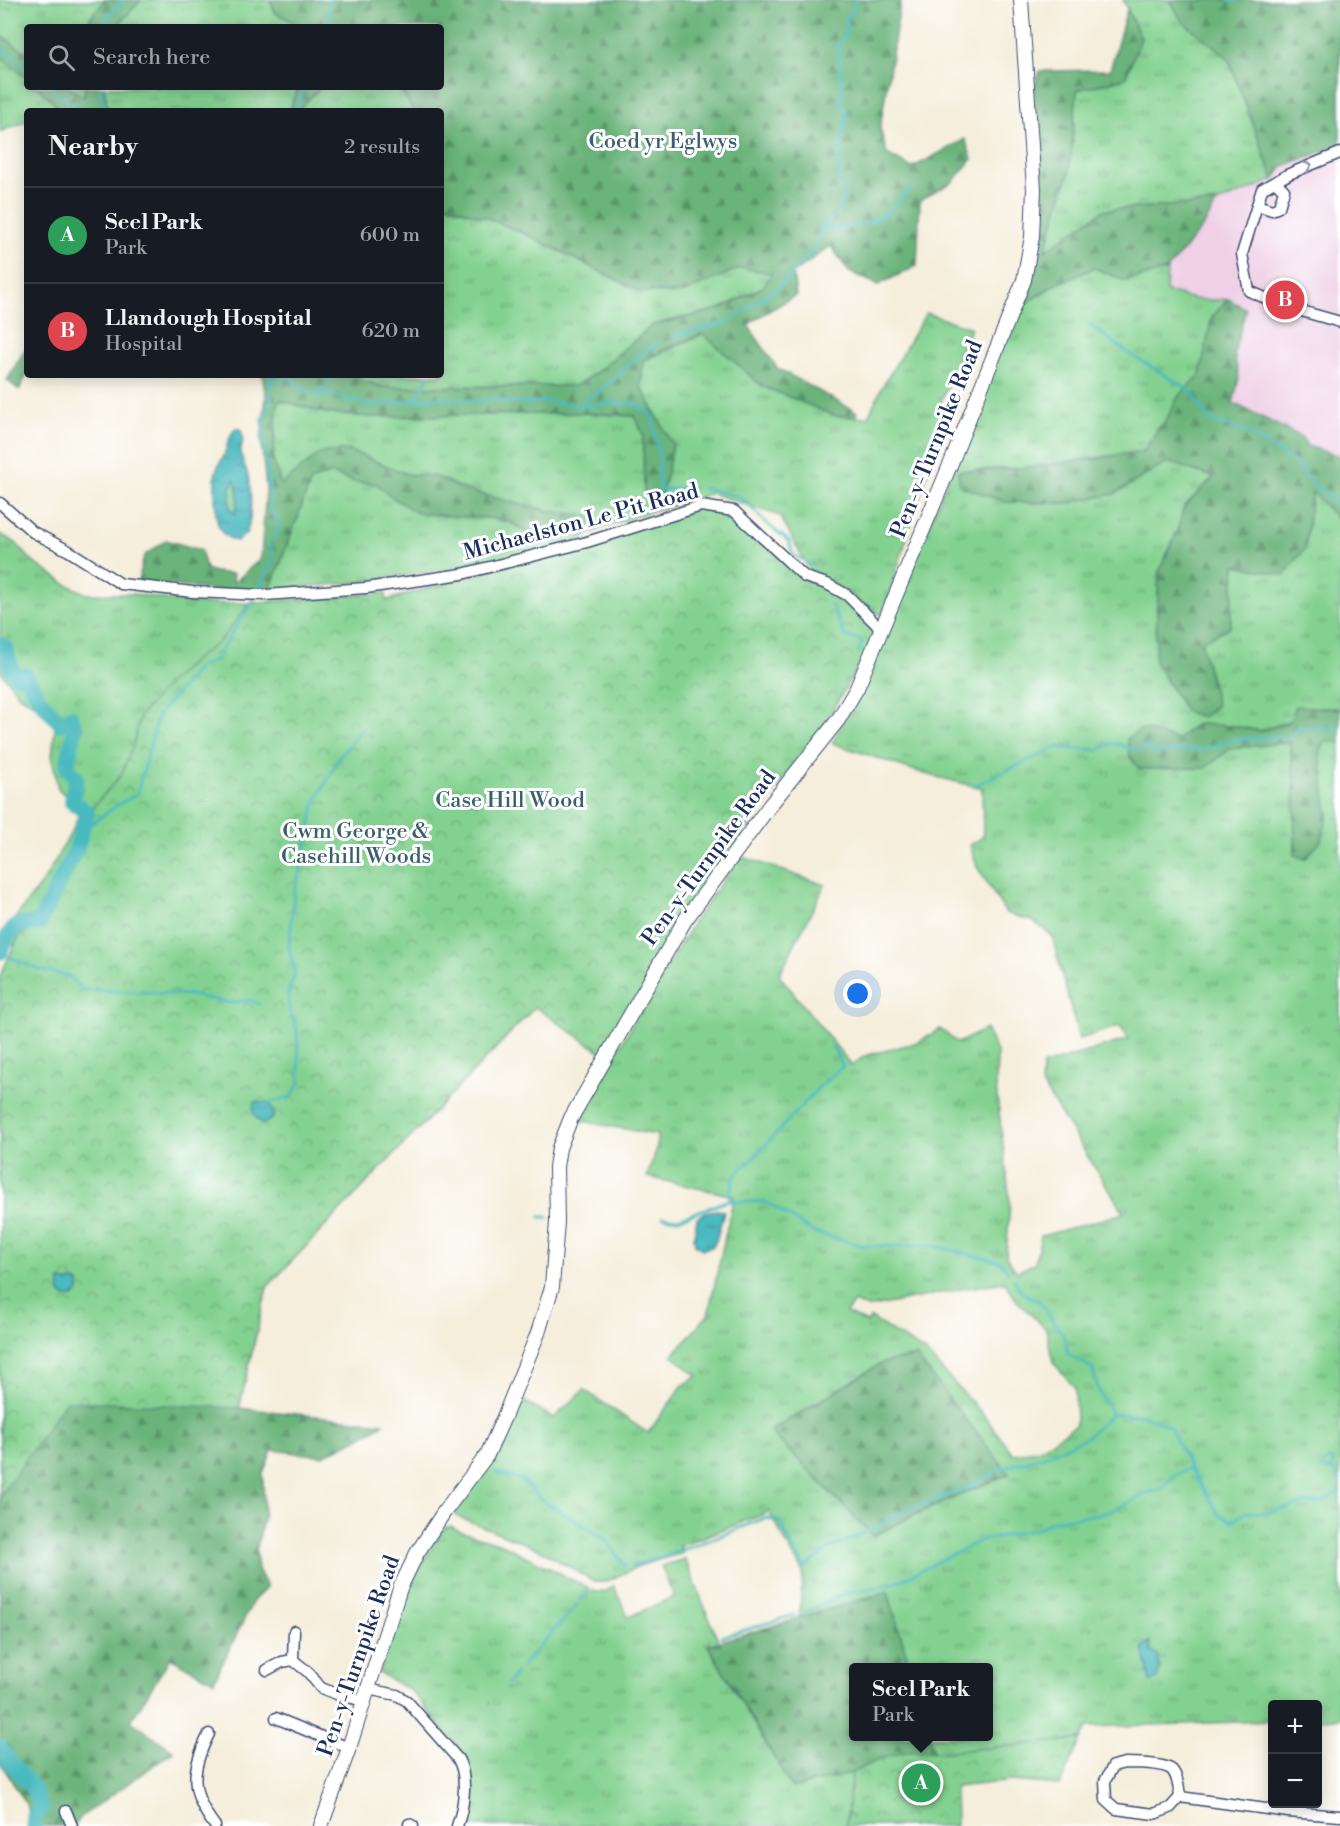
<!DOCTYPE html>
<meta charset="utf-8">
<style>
body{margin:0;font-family:"Libre Bodoni",serif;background:#20242c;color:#f1f3f6}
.controls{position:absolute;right:18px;bottom:18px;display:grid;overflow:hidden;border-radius:6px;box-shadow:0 3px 15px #0003}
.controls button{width:54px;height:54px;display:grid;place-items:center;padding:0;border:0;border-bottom:2px solid #363941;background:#171b24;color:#f1f3f6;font:30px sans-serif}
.you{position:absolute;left:858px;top:994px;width:21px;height:21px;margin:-15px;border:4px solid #fff;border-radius:50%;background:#1a73e8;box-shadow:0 0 0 9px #1a73e833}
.badge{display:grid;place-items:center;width:39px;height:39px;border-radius:50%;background:#db2777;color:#fff;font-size:20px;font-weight:700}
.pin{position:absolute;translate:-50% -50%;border:3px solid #fff;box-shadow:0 2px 6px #0006}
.popup{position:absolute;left:849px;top:1663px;width:144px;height:78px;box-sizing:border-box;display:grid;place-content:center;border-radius:6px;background:#171b24;filter:drop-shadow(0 2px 4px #0005);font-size:20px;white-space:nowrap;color:#9ea1a6}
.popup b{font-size:22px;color:#f1f3f6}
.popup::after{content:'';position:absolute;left:50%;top:100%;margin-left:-12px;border:12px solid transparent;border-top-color:#171b24}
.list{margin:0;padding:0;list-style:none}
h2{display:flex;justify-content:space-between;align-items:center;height:78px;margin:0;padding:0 24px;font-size:26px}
h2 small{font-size:20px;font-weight:400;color:#9ea1a6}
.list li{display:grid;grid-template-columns:39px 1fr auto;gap:18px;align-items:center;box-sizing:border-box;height:96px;padding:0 24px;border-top:2px solid #363941}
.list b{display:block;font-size:22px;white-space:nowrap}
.list p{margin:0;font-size:20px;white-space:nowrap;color:#9ea1a6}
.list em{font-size:20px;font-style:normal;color:#9ea1a6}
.icon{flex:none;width:33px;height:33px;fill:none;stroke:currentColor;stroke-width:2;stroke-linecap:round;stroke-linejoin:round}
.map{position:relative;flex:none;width:1340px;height:1826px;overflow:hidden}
.search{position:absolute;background:#171b24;box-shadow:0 3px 15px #0003;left:24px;top:24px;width:420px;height:66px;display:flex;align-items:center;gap:15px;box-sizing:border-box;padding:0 21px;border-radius:6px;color:#9ea1a6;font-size:22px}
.panel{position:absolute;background:#171b24;box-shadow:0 3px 15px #0003;left:24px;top:108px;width:420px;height:270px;border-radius:6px}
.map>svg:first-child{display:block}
.built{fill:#efd0e6}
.grass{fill:url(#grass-tufts);stroke:#4f8077;stroke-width:1.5;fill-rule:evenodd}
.forest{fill:url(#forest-firs);stroke:#42716c;stroke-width:1.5}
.park{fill:url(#park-crowns);stroke:#4f8077;stroke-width:1.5}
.water{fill:url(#water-ripples);stroke:#32748e;stroke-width:1.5;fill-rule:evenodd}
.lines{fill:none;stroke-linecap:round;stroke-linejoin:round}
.stream{stroke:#4ababf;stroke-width:3}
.river{stroke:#4ababf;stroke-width:16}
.minor-casing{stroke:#3c4c71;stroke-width:13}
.tertiary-casing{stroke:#3c4c71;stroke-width:16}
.minor{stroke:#fff;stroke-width:10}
.tertiary{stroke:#fff;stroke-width:14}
.oneway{stroke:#8d97ae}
.labels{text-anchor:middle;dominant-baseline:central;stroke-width:6;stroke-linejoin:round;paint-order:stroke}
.park-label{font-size:22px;fill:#3a606d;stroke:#fff}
.street-label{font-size:22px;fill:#1b2f5e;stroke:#fff}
</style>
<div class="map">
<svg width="1340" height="1826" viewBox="0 0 1340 1826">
<defs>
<pattern id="grass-tufts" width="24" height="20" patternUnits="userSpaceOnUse" patternTransform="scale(1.5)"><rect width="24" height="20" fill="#83d190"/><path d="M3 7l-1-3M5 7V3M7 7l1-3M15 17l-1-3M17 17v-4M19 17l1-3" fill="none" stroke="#6aaa79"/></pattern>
<pattern id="forest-firs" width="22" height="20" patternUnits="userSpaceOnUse" patternTransform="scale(1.5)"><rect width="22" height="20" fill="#6ab37a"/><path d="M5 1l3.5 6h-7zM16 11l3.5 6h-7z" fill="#569267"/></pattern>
<pattern id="park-crowns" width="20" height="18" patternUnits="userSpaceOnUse" patternTransform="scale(1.5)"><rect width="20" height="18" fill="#83d190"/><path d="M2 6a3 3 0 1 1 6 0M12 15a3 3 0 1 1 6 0" fill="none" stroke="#6aaa79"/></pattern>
<pattern id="water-ripples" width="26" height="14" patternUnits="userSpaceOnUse" patternTransform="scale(1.5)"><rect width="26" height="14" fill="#4ababf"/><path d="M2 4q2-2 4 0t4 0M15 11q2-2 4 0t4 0" fill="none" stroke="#3d989e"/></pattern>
</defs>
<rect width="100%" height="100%" fill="#fff"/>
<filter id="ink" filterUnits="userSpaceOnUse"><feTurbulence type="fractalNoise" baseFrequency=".0167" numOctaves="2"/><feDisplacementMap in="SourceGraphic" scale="12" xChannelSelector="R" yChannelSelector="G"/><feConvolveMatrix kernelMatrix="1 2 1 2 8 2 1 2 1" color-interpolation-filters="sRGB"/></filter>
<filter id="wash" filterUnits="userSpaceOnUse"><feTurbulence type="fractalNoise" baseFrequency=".008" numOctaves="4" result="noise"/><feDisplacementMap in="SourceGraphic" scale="24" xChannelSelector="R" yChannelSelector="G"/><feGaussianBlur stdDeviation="1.35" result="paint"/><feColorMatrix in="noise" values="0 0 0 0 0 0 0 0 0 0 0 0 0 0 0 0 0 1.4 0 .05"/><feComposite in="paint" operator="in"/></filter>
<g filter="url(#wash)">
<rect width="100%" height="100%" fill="#f5eedb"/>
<polygon class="built" points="1340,147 1340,456 1307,446 1302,437 1233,403 1239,378 1228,299 1209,301 1189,299 1166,291 1167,270 1204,225 1217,203 1274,180 1283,166"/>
<g class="grass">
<polygon points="0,0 105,0 90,18 89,27 27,27 27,87 85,87 84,97 50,111 27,111 27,121 0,132"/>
<polygon points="141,0 270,0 275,13 303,27 116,27"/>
<polygon points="1123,0 1170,0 1182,21 1227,55 1274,180 1217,203 1104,210 1044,252 1069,173 1077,90 1125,78 1141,38"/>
<polygon points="104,87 299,87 291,106 299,109 321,87 399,87 414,111 108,111"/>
<polygon points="444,204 490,219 534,238 641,292 683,293 740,267 773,272 763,287 720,309 653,325 597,372 575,386 383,387 355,379 357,375 441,375 441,208"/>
<path d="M1094 268 1126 281 1167 270 1166 291C1189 299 1203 302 1228 299L1212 317 1200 375 1178 397 1166 421 1157 431 1144 451 1033 467 959 471 961 486 1006 502 1065 503 1114 494 1168 462 1214 477 1184 507 1177 532 1159 572 1155 662 1212 684 1201 642 1230 627 1235 565 1305 549 1312 491 1340 521V709L1330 707 1260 731 1233 726 1195 725 1177 740 1143 729 1130 757 1139 769 1205 768 1230 749 1290 742 1294 783 1328 815 1320 753 1324 742H1340V1719L1318 1720V1704H1272V1721L1087 1727 1081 1739 934 1753 929 1737 988 1736V1668L910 1667 888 1592 799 1618 803 1573 769 1512 680 1546 683 1553 639 1566 605 1582H597L591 1580 539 1549 456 1516 454 1509 476 1478 486 1470 489 1465 517 1397 554 1418 584 1390 648 1433 682 1386 698 1376 672 1356 708 1315 734 1196 647 1177 657 1148V1135L576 1120 693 923 740 856 825 885 779 975 852 1066 864 1056 919 1042 940 1029 958 1043 986 1029 997 1052 996 1088 1010 1202 1006 1257 1017 1272 1035 1263 1041 1236 1124 1213 1041 1083 1043 1065 1129 1039 1120 1026 1079 1039 1052 936 1033 921 1006 913 977 867 970 845 983 837 982 788 925 774 832 743 865 682 1018 307 1053 286ZM1005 1282 1016 1300 1046 1329 1053 1362 1075 1388 1076 1425 1040 1449 1013 1454 983 1414 925 1352 871 1318 867 1323 846 1313 854 1302 868 1308 966 1288ZM770 1431 976 1433 1009 1474 915 1515 873 1536Z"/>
<polygon points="926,313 971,328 941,402 940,434 882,616 836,586 809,570 780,516 711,493 690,502 660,499 673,445 641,387 643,361 703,334 712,341 835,416 868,417 881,389"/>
<polygon points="280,400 326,413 370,417 582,413 634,416 643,434 644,490 655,510 601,529 588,516 555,512 518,504 463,489 437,477 407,474 348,450 281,486 273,460 277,406"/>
<polygon points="331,473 354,482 377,484 393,498 418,513 458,517 488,518 510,522 531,535 570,545 450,569 361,582 270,590 311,481"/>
<path d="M234 479C241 494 238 499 235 515L230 509V488Z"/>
<polygon points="0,534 16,543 34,563 66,584 87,594 134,594 193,604 250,603 386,593 47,964 0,938 44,880 73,829 81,808 58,789 52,757 56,718 19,695 0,671"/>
<polygon points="451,1526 459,1531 502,1544 596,1592 604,1592 614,1586 628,1617 674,1597 661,1566 685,1559 719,1642 708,1646 792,1788 852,1773 846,1826 465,1826 469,1818 471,1793 469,1772 460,1749 411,1691 379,1673 399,1612 414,1576 444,1528"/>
</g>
<g class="forest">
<polygon points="105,0 141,0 116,27 89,27 90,18"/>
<polygon points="270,0 901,0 880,128 887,154 912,168 965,139 972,159 953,182 920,200 917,266 878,285 849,272 831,246 793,273 796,295 759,317 748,325 777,368 857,412 855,417 835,416 762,386 703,334 681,342 643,361 641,387 673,445 661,498 690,502 655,510 644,490 643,434 634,416 582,413 370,417 326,413 280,400 277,406 273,460 281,485 320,453 348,450 407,474 437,477 463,489 518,504 555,512 588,516 601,529 570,545 531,535 510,522 488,518 458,517 418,513 393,498 377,484 354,482 331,473 311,481 270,590 237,593 138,581 144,556 166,540 201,550 206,569 214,572 233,574 234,583 261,558 266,489 261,439 266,396 262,375 357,375 356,379 383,387 575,386 597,372 653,325 720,309 763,287 772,273 740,268 683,293 641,292 534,238 490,219 444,204 441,208 441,111 414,111 399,87 441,87 441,27 303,27 275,13"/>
<polygon points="1170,0 1340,0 1340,145 1283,166 1274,180 1228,58 1182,21"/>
<polygon points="1127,9 1141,38 1125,78 1077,90 1069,173 1045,251 1104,210 1217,203 1204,225 1167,270 1126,281 1094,268 1053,286 1024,304 1038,234 1034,87 1040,71 1110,70"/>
<polygon points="0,35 27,53 27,79 0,56"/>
<polygon points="37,87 67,87 84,97 85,87 104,87 108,111 57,111 53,101"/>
<polygon points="299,87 321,87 299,109 291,107"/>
<path d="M1228 299 1246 309 1234 353 1239 378 1233 403 1302 437 1307 446 1340 456V521L1312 492 1305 549 1284 575 1235 565 1230 627 1201 642 1217 705 1203 717 1186 712 1155 662 1159 572 1177 532 1184 507 1214 477 1168 462 1114 494 1065 503 1006 502 960 486 958 471C1021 471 1082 460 1144 451L1157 431 1166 421 1178 397 1200 375 1212 317Z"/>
<polygon points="27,346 27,375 19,390 7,380"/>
<polygon points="466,576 758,811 604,1054 535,1007 267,1287 239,1408 384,1423 369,1433 323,1456 272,1450 263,1474 264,1516 256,1551 258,1569 267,1587 253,1601 214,1681 170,1658 131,1721 174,1751 81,1817 74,1826 29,1826 28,1807 0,1762 0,1055 385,601"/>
<polygon points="1296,706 1340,709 1340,742 1324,742 1320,753 1328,815 1321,841 1305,859 1295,855 1294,783 1290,742 1230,749 1205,768 1139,769 1130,757 1127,738 1142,729 1177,740 1195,725 1199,724 1233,726 1260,731 1290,722"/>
<polygon points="916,1356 1009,1474 915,1514 873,1536 770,1431 882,1363"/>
<polygon points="888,1592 910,1667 854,1668 854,1736 929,1737 934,1753 906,1752 865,1766 852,1773 792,1788 708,1645"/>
</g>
<g class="park">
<polygon points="698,508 733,512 803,579 825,585 873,629 871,645 819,733 758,811 604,1054 535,1007 267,1287 239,1408 66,1401 0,1496 0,976 20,934 42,928 92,821 94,806 121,775 133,746 140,716 168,684 196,659 220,641 250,603 386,593 386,601"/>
<polygon points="1081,1739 1060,1785 1012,1781 955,1787 956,1826 846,1826 852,1773 881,1759 906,1752 934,1753"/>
</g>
<g class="water">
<path d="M235 429H240C246 437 241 443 241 452 241 459 246 468 248 475 252 495 252 514 247 533L237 541C214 536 216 514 215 495 215 488 214 479 216 472 217 466 222 460 224 455 228 445 228 437 235 429ZM234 479C240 493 238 501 235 514L230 509V488Z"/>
<path d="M254 1102 269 1103 273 1111V1118L263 1124C254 1117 252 1113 254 1102Z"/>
<polygon points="717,1210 724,1211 716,1241 712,1247 702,1249 695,1244 694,1236 697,1218 706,1212"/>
<polygon points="60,1280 68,1283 73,1280 79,1283 79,1291 73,1297 64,1297 60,1293"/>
<polygon points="1150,1641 1151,1652 1157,1654 1160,1668 1157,1680 1150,1681 1143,1648"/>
</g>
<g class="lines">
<g class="stream">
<polyline points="329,0 329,27"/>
<polyline points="1229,1 1237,0"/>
<polyline points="102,27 109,15 123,0"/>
<polyline points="0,49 12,55 27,69"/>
<polyline points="52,87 64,99 83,111"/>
<polyline points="100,87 106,111"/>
<polyline points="295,111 305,87"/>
<path d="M822 227C865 230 882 222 910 189"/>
<polyline points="1090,325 1127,352 1191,391 1210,421 1247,432 1294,462 1312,483 1328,495 1340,509"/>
<polyline points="674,336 728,322 781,285 815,248 822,227 840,210 844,195 838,180 841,165 838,161 847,110 840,104 842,91 838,45 845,37 847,18 854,10 854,0"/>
<polyline points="270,375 271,405 262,420 271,511 279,526 274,538"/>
<polyline points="271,385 278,377 282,376 291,378 300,389 318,394 332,395 368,405 441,398 479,401 497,399 508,402 528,403 546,401 592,407 606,403 636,404 649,413 653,420 660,464 658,474 660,489 686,489"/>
<polyline points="319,393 336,375"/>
<polyline points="415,400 426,383 427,375"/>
<polyline points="580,405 617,377 630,362 658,343"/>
<polyline points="702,489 709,489 742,498 767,524 789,541 793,555 813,565"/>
<polyline points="256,593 273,559 270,545"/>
<polyline points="831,605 845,636 862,640 859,653"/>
<path d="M973 786 1057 747 1099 750C1112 741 1119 743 1133 750L1149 746 1153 753 1201 749 1239 739 1291 737 1297 727 1340 728"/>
<polyline points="81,831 116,806 137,794 158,715 199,667 217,659 223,646 248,610 253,599"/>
<polyline points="0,953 41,970 69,976 82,989 191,995 230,1003 250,1000 259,1004"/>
<polyline points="269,1103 291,1097 300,1083 297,1030 289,1009 288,993 295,974 289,949 294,893 305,853 315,803 341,754 362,730"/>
<polyline points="732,1201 729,1195 735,1175 756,1155 822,1084 843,1066 832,1046"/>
<polyline points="540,1217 548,1217"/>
<polyline points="663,1217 678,1219 727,1201 766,1202 813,1232 864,1246 935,1246 1001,1262 1008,1271"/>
<polyline points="1014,1279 1021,1292 1039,1301 1065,1338 1068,1354 1092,1368 1099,1391 1112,1414 1143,1415 1170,1427 1190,1468 1220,1516 1233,1521 1246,1512 1265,1513 1305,1503 1323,1502 1335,1494 1340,1494"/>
<polyline points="1324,1464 1330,1459 1333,1461 1332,1470"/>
<polyline points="1320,1468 1335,1471 1340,1480"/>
<polyline points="495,1472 522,1480 542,1500 605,1539 625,1566"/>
<polyline points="632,1566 697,1545 765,1518 779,1521 801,1563 805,1567 829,1549 873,1529 896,1515 973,1485 1001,1469 1047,1455 1087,1437 1112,1414"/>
<polyline points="581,1599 588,1592"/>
<polyline points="804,1613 845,1593 893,1584 982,1540 1036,1529 1052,1521 1109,1512 1148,1493 1161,1489 1174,1476 1190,1468"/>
<polyline points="722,1637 794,1615"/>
<polyline points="522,1666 577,1605"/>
<polyline points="508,1683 516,1673"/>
</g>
<g class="river">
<polyline points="0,645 6,648 11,668 17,676 25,675 40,700 61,724 71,717 75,728 67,767 76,778 72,802 87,812 77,847 39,923 18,925 9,934 0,952"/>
<polyline points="0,1747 5,1756 33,1788 41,1808 34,1818 34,1826"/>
</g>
</g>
</g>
<g filter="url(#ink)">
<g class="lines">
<g class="minor-casing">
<g id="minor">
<polyline points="1340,153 1289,174 1262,189 1242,254 1249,291 1284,306 1340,322"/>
<polyline points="1257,205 1272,210 1279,207 1284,190 1276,182"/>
<polyline points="0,503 33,532 69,551 121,584 193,592 265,595 366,588 462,574 587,542 701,506 734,511 805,577 827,584 847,595 882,630"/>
<polyline points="294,1631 293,1660 308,1672 321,1688 339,1695 364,1701"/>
<polyline points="267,1670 282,1662 293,1660"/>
<path d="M367 1689 397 1695 407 1701 458 1759C468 1777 464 1807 457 1826"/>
<polyline points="276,1718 349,1748"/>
<path d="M209 1734C190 1771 190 1793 215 1826"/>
<path d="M1125 1763C1136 1763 1164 1763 1172 1770 1178 1777 1179 1789 1180 1797L1170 1808 1154 1814 1116 1809 1106 1800 1105 1781 1113 1766Z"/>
<polyline points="1180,1797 1288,1812 1340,1816"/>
<polyline points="66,1811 72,1826"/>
<polyline points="409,1824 413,1826"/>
</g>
</g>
<g class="tertiary-casing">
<polyline id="tertiary" points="321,1826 349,1748 400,1588 417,1553 444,1512 487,1455 504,1417 538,1333 552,1287 557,1222 556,1167 559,1148 571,1118 685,920 771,804 838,720 857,688 953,458 1024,280 1032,237 1034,189 1021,0"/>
</g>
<use href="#minor" class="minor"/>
<use href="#tertiary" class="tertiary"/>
</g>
<defs><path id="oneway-chevron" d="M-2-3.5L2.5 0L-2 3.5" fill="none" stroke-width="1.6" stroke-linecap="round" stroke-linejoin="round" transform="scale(1.5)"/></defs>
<use class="oneway" href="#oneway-chevron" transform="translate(1308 166) rotate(-23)"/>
</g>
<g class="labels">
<g class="park-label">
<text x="663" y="141">Coed yr Eglwys</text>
<text x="510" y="800">Case Hill Wood</text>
<text x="356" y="831">Cwm George &amp;<tspan x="356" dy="25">Casehill Woods</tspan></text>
</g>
<g class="street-label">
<text transform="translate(937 439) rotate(-68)">Pen-y-Turnpike Road</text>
<text transform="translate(581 522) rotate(-15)">Michaelston Le Pit Road</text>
<text transform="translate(709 858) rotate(-54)">Pen-y-Turnpike Road</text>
<text transform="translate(359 1656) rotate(-71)">Pen-y-Turnpike Road</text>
</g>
</g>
</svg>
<div class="controls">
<button>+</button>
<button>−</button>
</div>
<div class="you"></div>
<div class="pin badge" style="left:921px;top:1783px;background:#2e9e5b">A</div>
<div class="popup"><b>Seel Park</b>Park</div>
<div class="pin badge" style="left:1285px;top:300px;background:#e0444e">B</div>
<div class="search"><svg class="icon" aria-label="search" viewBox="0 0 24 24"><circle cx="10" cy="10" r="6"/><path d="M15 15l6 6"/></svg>Search here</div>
<section class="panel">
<h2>Nearby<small>2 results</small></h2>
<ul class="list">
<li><span class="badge" style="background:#2e9e5b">A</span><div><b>Seel Park</b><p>Park</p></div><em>600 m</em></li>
<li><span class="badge" style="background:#e0444e">B</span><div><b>Llandough Hospital</b><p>Hospital</p></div><em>620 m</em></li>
</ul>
</section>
</div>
